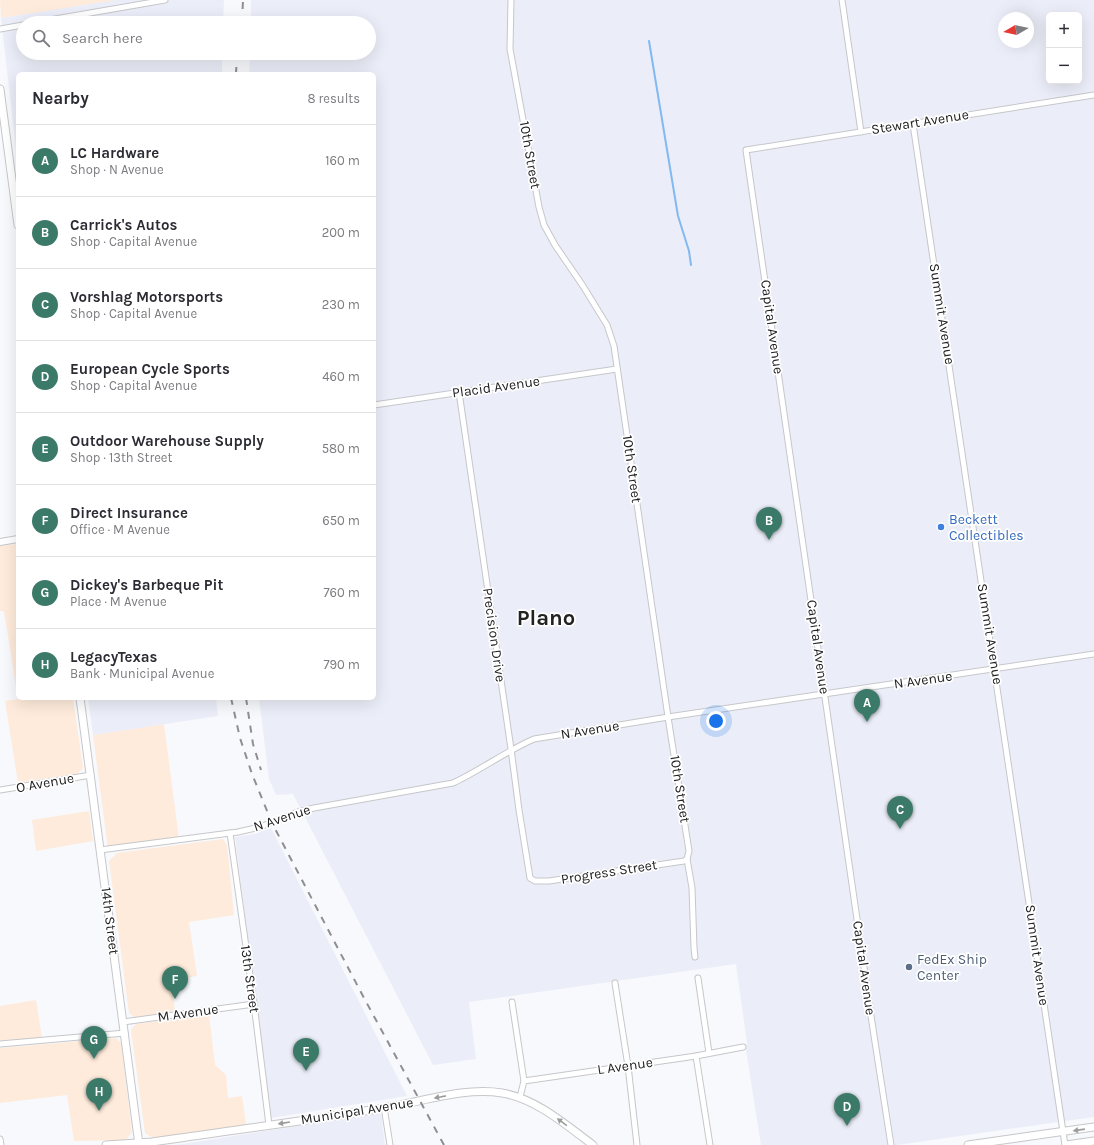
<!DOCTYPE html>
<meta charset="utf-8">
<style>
body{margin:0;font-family:Karla,sans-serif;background:#f2f2f3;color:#2b2b33}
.controls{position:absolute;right:12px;top:12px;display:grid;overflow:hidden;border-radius:6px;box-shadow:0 4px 16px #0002}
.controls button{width:36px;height:36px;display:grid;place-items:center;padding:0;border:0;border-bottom:1px solid #e1e1e2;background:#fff;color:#2b2b33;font:20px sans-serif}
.compass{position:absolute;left:998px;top:12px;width:36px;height:36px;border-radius:50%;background:#fff;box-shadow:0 4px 16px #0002;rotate:261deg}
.you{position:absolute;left:716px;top:721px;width:14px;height:14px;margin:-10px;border:3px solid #fff;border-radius:50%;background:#1a73e8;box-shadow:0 0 0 6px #1a73e833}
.badge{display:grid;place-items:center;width:26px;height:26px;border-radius:50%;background:#3b7a68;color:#fff;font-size:13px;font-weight:700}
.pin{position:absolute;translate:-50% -33px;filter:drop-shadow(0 1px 2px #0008)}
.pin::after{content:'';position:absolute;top:21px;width:14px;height:12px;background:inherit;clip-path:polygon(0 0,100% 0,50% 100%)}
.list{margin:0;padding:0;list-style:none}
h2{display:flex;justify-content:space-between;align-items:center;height:52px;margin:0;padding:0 16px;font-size:17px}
h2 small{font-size:13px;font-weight:400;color:#7c7c81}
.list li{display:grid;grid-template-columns:26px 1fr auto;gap:12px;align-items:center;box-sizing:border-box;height:72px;padding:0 16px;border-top:1px solid #e1e1e2}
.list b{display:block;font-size:15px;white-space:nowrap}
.list p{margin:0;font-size:13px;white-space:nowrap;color:#7c7c81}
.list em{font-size:13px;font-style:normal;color:#7c7c81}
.icon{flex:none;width:22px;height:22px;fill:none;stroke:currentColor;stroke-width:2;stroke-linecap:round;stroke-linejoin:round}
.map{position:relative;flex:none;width:1094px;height:1145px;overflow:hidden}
.search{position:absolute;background:#fff;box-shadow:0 4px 16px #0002;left:16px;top:16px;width:360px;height:44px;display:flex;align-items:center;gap:10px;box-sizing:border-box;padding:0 14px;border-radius:22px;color:#7c7c81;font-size:15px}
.panel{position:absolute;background:#fff;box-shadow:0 4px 16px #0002;left:16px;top:72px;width:360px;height:628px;border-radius:6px}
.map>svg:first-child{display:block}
.commercial{fill:#feebdb}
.built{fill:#ebeef8;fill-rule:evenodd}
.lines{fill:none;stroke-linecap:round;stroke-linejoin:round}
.stream{stroke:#83b9f1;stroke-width:2}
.minor-casing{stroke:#c6c7ca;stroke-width:7}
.tertiary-casing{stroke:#c6c7ca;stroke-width:8}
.secondary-casing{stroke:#c6c7ca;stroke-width:9}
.minor{stroke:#fff;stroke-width:5}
.tertiary{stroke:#fff;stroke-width:6}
.secondary{stroke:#fff;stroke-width:7}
.rail{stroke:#8f8f91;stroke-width:2;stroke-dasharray:7 7;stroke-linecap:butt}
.oneway{fill:#9c9c9c}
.shop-dot{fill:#3f7fe0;stroke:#fff;stroke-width:1.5}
.service-dot{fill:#5c6f8a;stroke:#fff;stroke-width:1.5}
.labels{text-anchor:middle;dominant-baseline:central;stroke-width:3.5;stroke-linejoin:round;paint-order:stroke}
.street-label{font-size:14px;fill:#222223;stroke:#fff}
.shop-label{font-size:14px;fill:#366cbe;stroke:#fff;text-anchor:start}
.service-label{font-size:14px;fill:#4e5e75;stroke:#fff;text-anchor:start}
.town-label{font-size:22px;font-weight:bold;fill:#222223;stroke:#fff}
</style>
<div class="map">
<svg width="1094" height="1145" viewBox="0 0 1094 1145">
<rect width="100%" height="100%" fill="#f8f9fc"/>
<g class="commercial">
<polygon points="0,0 126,0 1,18"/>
<polygon points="18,544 18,698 73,698 83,768 77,774 18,783 5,701 18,699 4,611 0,611 0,546"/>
<polygon points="164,724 179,839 108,849 93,735"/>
<polygon points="89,811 93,841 36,851 32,820"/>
<polygon points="223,839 227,845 234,915 189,922 197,976 171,980 175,1011 135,1018 129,1013 109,861 117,853"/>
<polygon points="36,1000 42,1038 0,1043 0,1006"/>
<polygon points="209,1014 215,1065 226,1075 228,1098 242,1096 246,1125 153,1138 145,1133 131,1030 136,1024"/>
<polygon points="116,1038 121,1043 132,1132 126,1140 74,1141 67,1095 0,1103 0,1048"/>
</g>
<g class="built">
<polygon points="116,0 224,0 223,23 23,23 23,53 222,53 222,74 18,74 18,166 1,18"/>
<path d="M251 0H1094V1117L897 1145H761L746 1050 747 1043 736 964 469 1002 476 1059 433 1065 293 794 276 795 269 779 259 698H374V74H249L250 53H369V23H251ZM1049 15H1079V81H1049ZM1004 18H1028V42H1004Z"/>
<polygon points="88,698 216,698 218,716 93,735"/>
<polygon points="271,828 407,1096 271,1118 235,837 255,834"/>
<polygon points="381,1113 385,1145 176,1145"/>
</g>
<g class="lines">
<polyline class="stream" points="649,41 678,216 689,251 691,265"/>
<g class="minor-casing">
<g id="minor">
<polyline points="511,0 510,49 539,207 544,225 555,245 583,286 607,325 614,346 668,717 689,851 687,859 692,888 694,948 695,957"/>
<polyline points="842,0 861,132"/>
<polyline points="32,23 165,0"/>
<polyline points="0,29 23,25"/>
<polyline points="913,124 1065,1145"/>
<polyline points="459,392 511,749 519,810 530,878 535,881 549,881 684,861 687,859"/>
<polyline points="374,405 617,369"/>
<polyline points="0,790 91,775"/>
<polyline points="230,833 254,1004 269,1125"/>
<path d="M100 850 238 832 260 827 298 812 314 808 453 783C481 770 506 751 534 739L668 717 1094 654"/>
<polyline points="698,978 709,1053"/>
<polyline points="615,983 628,1066 637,1145"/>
<polyline points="512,1002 524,1081"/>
<polyline points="123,1022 254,1004"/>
<polyline points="0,1044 125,1033"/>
<polyline points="696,1056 710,1145"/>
<polyline points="520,1097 524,1081 696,1056 743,1047"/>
<polyline points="384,1107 390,1145"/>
<polyline points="0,1139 1,1145"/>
<polyline points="891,1145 871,1016 746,150 1094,95"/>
</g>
</g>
<g class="tertiary-casing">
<polyline id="tertiary" points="0,542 18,539"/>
</g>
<g class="secondary-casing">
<g id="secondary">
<polyline points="0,89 18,225"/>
<polyline points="80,698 139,1145"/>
<path d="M106 1145 152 1142 180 1138C249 1128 319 1119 389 1107 425 1101 465 1087 502 1093 537 1099 566 1125 593 1145"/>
<polyline points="968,1145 1094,1127"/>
<polyline points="1066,1145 1094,1141"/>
</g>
</g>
<use href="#minor" class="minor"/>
<use href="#tertiary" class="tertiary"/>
<use href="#secondary" class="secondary"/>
<g class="rail">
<polyline points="242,23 243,0"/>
<polyline points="236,74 237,53"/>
<polyline points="231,698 240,738 252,774 272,823 364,998 444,1145"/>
<polyline points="246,698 253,744 261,770"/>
</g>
</g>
<defs><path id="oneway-solid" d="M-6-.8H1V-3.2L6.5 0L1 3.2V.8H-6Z"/></defs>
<g class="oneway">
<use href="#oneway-solid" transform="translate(440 1097) rotate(169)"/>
<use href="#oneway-solid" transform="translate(562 1122) rotate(-144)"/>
<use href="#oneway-solid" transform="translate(284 1123) rotate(171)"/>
<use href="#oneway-solid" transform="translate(1079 1130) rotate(172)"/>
</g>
<circle class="shop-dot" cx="941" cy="527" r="4"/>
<circle class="service-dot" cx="909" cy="967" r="4"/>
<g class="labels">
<g class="street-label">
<text transform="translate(920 122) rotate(-9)">Stewart Avenue</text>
<text transform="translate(530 155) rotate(80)">10th Street</text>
<text transform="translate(942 314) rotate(81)">Summit Avenue</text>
<text transform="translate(772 327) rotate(82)">Capital Avenue</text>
<text transform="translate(496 387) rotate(-8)">Placid Avenue</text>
<text transform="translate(632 469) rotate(82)">10th Street</text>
<text transform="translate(990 634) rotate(81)">Summit Avenue</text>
<text transform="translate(494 635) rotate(82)">Precision Drive</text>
<text transform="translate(818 647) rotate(82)">Capital Avenue</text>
<text transform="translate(923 680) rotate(-8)">N Avenue</text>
<text transform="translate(590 730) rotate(-9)">N Avenue</text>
<text transform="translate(45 783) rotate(-10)">O Avenue</text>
<text transform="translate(680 789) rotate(81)">10th Street</text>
<text transform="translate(282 818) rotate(-18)">N Avenue</text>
<text transform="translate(609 872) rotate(-9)">Progress Street</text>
<text transform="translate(110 921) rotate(83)">14th Street</text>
<text transform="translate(1037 955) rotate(82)">Summit Avenue</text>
<text transform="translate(864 968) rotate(82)">Capital Avenue</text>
<text transform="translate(250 979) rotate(82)">13th Street</text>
<text transform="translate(188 1013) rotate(-8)">M Avenue</text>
<text transform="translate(625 1066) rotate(-8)">L Avenue</text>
<text transform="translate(357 1111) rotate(-9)">Municipal Avenue</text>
</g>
<g class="shop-label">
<text x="949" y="519">Beckett<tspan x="949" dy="16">Collectibles</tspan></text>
</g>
<g class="service-label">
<text x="917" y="959">FedEx Ship<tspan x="917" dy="16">Center</tspan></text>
</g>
<g class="town-label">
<text x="546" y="618">Plano</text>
</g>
</g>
</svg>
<div class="controls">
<button>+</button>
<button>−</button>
</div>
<svg class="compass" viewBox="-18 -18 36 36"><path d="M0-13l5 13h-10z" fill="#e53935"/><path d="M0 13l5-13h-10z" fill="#7c7c81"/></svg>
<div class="you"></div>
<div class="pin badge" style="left:867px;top:722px">A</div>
<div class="pin badge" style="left:769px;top:540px">B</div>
<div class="pin badge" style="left:900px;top:829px">C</div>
<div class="pin badge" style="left:847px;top:1126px">D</div>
<div class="pin badge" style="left:306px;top:1071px">E</div>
<div class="pin badge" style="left:175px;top:999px">F</div>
<div class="pin badge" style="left:94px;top:1059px">G</div>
<div class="pin badge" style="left:99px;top:1111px">H</div>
<div class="search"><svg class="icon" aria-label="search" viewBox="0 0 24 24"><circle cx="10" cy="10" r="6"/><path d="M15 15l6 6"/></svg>Search here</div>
<section class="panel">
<h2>Nearby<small>8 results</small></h2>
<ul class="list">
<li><span class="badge">A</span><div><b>LC Hardware</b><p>Shop · N Avenue</p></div><em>160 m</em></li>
<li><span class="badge">B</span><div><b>Carrick's Autos</b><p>Shop · Capital Avenue</p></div><em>200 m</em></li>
<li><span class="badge">C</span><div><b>Vorshlag Motorsports</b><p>Shop · Capital Avenue</p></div><em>230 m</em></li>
<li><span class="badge">D</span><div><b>European Cycle Sports</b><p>Shop · Capital Avenue</p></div><em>460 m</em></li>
<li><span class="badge">E</span><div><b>Outdoor Warehouse Supply</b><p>Shop · 13th Street</p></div><em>580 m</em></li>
<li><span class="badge">F</span><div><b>Direct Insurance</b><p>Office · M Avenue</p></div><em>650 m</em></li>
<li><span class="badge">G</span><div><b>Dickey's Barbeque Pit</b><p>Place · M Avenue</p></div><em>760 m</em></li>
<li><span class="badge">H</span><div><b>LegacyTexas</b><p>Bank · Municipal Avenue</p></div><em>790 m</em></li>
</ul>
</section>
</div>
